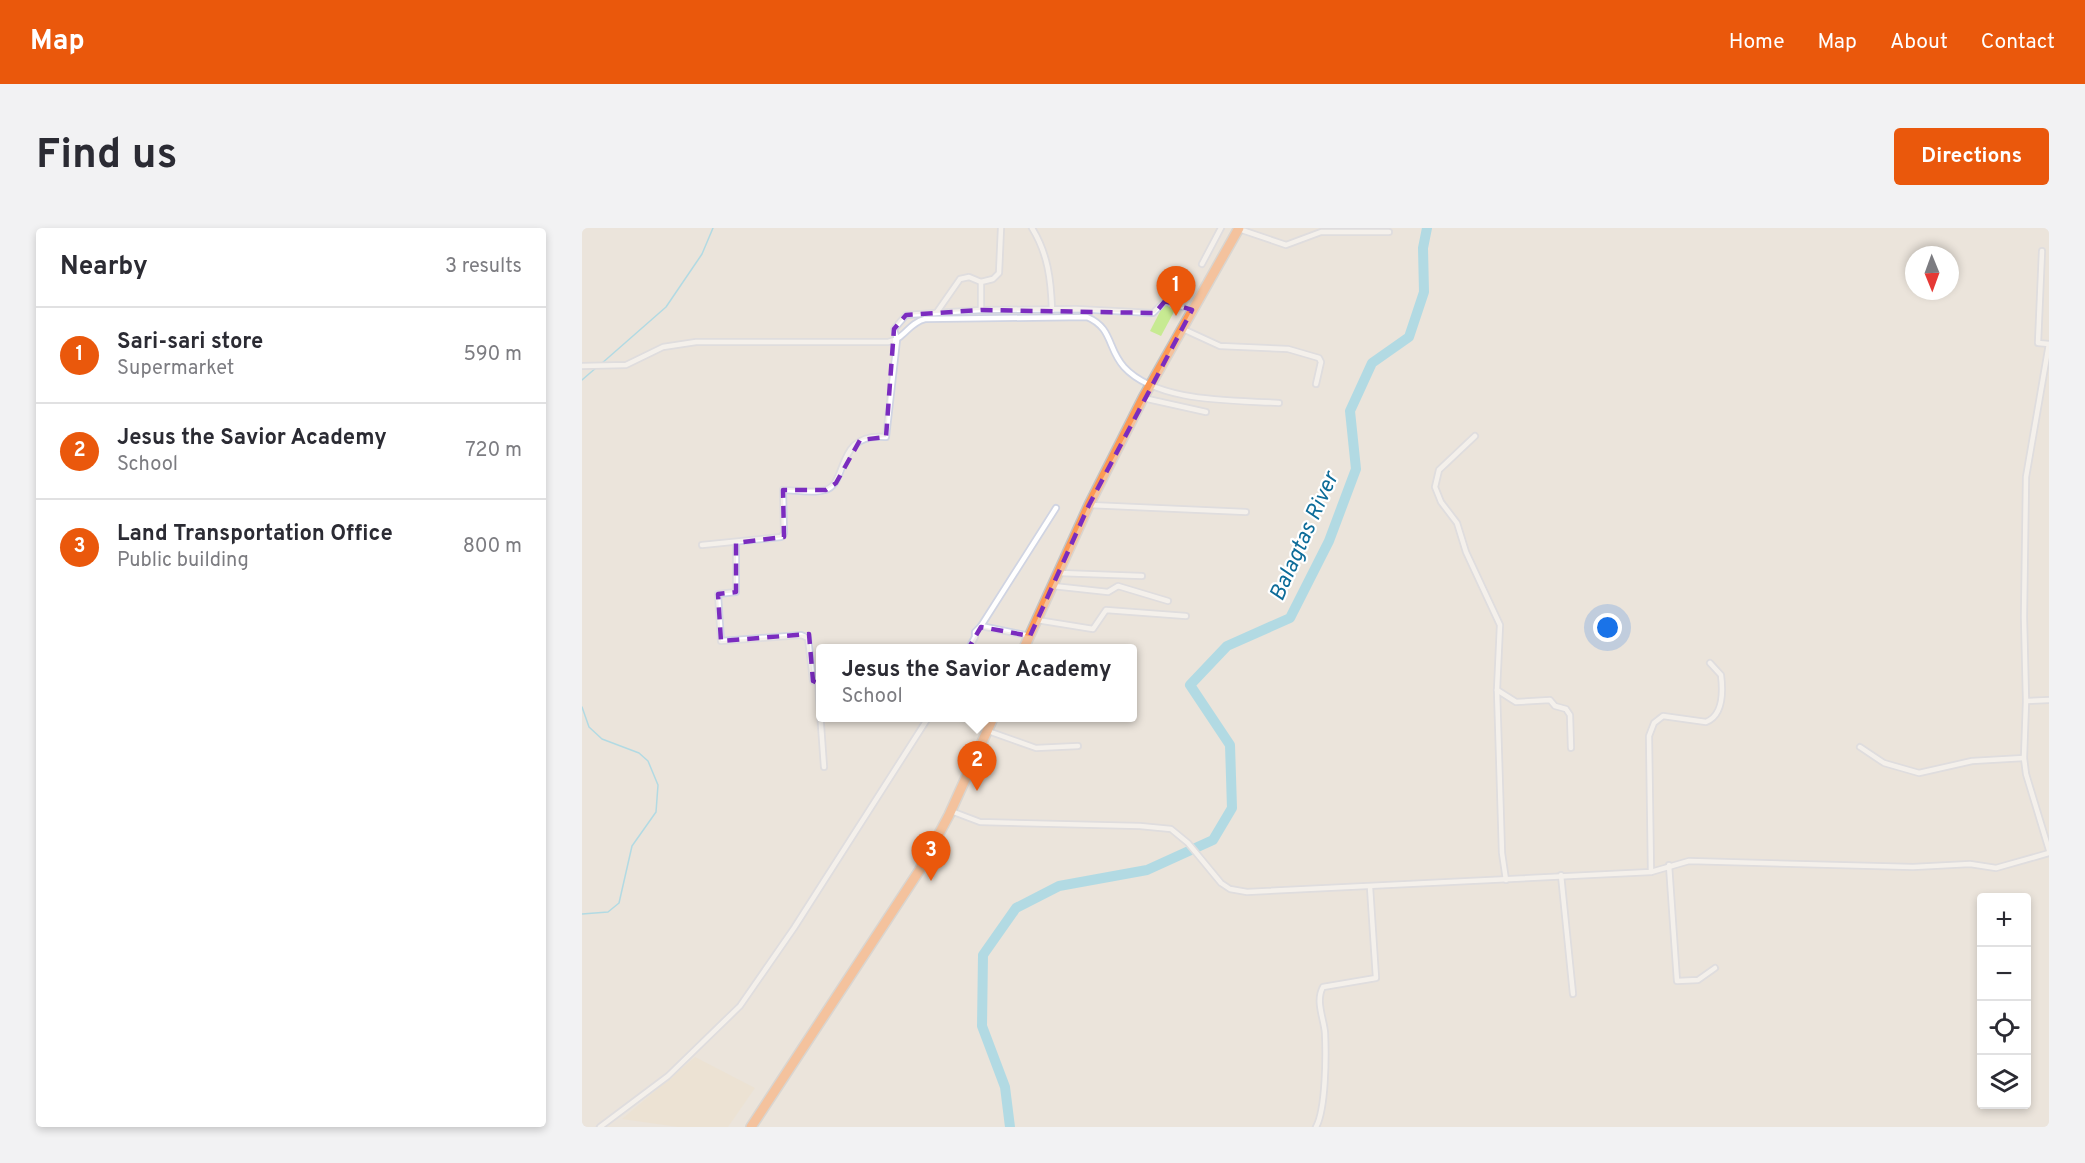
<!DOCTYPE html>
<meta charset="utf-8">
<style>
body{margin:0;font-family:Overpass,sans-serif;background:#f2f2f3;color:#2b2b33}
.controls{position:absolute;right:18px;bottom:18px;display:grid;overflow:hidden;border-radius:6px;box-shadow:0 3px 9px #0003}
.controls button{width:54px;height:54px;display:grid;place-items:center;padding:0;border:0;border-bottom:2px solid #e1e1e2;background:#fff;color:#2b2b33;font:30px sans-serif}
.compass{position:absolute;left:1323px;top:18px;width:54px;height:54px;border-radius:50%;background:#fff;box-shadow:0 3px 9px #0003;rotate:179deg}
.you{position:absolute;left:1026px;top:400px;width:21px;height:21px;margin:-15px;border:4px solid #fff;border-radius:50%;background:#1a73e8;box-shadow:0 0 0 9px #1a73e833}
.badge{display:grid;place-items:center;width:39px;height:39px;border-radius:50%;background:#ea580c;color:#fff;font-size:20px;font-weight:700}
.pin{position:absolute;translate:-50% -50px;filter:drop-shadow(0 2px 3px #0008)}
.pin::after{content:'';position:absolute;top:32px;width:21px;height:18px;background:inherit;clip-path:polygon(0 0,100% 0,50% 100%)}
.popup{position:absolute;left:234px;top:416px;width:321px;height:78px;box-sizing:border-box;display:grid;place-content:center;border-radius:6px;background:#fff;filter:drop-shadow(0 2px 4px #0005);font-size:20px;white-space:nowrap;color:#7c7c81}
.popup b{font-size:22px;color:#2b2b33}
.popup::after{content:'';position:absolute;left:50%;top:100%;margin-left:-12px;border:12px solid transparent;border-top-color:#fff}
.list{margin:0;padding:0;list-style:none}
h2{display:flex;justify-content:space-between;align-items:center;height:78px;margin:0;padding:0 24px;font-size:26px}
h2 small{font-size:20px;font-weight:400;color:#7c7c81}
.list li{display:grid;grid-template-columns:39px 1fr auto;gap:18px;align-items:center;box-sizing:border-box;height:96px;padding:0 24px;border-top:2px solid #e1e1e2}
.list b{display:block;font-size:22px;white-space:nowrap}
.list p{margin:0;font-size:20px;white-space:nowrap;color:#7c7c81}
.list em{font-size:20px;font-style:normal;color:#7c7c81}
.icon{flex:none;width:33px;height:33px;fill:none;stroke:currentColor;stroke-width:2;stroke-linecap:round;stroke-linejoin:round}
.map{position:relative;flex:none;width:1467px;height:899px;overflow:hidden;border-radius:6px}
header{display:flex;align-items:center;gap:36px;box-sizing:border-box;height:84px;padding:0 30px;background:#ea580c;color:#fff}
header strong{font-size:28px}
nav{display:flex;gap:33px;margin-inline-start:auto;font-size:21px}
.intro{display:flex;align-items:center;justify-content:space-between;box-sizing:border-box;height:144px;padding:0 36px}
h1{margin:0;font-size:42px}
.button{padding:15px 27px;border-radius:6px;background:#ea580c;color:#fff;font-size:21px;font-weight:700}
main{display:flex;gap:36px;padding:0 36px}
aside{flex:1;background:#fff;border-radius:6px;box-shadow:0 3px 9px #0003}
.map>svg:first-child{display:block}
.education{fill:#ede1ca}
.pitch{fill:#c7ea92}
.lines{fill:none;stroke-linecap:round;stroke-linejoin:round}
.stream{stroke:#6dcfee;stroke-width:1.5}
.river{stroke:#6dcfee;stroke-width:10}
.street-casing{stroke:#d0d4e2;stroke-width:8}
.highway-casing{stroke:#c3c3c3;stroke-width:12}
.street{stroke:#fff;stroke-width:4.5}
.highway{stroke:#fe9953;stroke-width:9}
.marked{fill:none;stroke:#7b2cbf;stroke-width:4.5;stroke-dasharray:12 8;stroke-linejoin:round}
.labels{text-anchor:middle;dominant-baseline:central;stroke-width:4.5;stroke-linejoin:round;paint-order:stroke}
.water-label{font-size:22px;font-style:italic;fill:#0d6c99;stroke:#fff}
</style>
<header>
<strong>Map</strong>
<nav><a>Home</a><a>Map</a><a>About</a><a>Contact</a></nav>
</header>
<div class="intro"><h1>Find us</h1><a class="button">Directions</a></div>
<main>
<aside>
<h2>Nearby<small>3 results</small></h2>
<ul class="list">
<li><span class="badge">1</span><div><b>Sari-sari store</b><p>Supermarket</p></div><em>590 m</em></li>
<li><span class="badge">2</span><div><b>Jesus the Savior Academy</b><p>School</p></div><em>720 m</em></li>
<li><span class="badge">3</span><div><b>Land Transportation Office</b><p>Public building</p></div><em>800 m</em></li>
</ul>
</aside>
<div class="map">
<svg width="1467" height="899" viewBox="0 0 1467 899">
<rect width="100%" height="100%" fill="#ebe4db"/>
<polygon class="education" points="113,829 173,860 146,899 96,899 40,891"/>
<polygon class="pitch" points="582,76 593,82 579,108 568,103"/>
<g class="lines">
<g class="stream">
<polyline points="19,136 84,79 120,26 131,0"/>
<polyline points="0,152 15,139"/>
<polyline points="0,479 7,499 20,511 57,525 66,533 76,557 74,584 50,618 37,675 26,684 0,686"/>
</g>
<polyline class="river" points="428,899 423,859 400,798 401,727 434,680 477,658 565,642 631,612 650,580 648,517 608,457 645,418 708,390 747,313 774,241 768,183 790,135 827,109 842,64 841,20 845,0"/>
<g class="street-casing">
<g id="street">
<path d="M450 0C466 26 469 52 470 82"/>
<polyline points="657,1 704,17 739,4 807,4"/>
<polyline points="1460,23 1456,115 1467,116"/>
<polyline points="620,36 639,0"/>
<polyline points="399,82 399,54 411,51 417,45 419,0"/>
<polyline points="355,84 378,51 387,49 399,54"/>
<polyline points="601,101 638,118 706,121 737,130 739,134 734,156"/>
<polyline points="1467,116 1444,249 1442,389 1444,473 1442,530 1444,546 1467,622"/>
<path d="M0 138 44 137 81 119 114 114H306C323 111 326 95 343 91L505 89C531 100 525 120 542 139 575 175 652 172 697 175"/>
<polyline points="561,170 624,184"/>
<polyline points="893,208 857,242 853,259 859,274 875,295 884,324 918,397 915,462 920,625 924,652"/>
<polyline points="507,277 664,284"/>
<polyline points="154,315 154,364 136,366 139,413 219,407 226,410 231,453 239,455"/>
<path d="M120 317 199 309 202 305 201 262C213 262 231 266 243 262 267 256 252 204 304 209L315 112 312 101 324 87 399 82 494 81 571 85 583 73 610 82"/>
<polyline points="477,345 560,348"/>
<polyline points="471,358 526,364 536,358 586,373"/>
<polyline points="455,392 511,401 524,382 604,388"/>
<polyline points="399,398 474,280"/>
<polyline points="387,420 393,409 393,404 399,398 448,408"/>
<polyline points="236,455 242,539"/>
<polyline points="915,462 934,474 968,472 973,478 984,481 988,487 989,520"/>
<polyline points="1444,473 1467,472"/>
<polyline points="406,503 454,520 496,518"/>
<polyline points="1278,519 1302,535 1337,545 1390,533 1442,530"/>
<polyline points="369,583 398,594 558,598 589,601 606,615 639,655 648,661 665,664 1069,644 1107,633 1331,639 1388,636 1414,640 1467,625"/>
<polyline points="1087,637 1095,753 1116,752 1133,740"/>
<path d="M1069 644 1067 508 1072 495 1081 488 1124 494C1142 487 1141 463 1139 447L1128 435"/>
<polyline points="979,647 991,766"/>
<polyline points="18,899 86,848 158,778 212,700 346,490"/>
<path d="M734 899C744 881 744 827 743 805 742 791 733 773 741 759L794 750 788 659"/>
</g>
</g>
<g class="highway-casing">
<g id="highway">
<polyline points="442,420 507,277 561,170 657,0"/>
<polyline points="169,899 337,643 367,587 411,490"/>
</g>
</g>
<use href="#street" class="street"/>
<use href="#highway" class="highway"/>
</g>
<path d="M0 0H1467V899H0ZM583 73 610 82 507 277 448 408 399 399 366 455H236L231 453 227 406 139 413 136 366 154 364V315L202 309 201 262H244L254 255 278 212 304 209 312 101 324 87 399 82 573 85Z" fill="#ebe4db" fill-opacity=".55" fill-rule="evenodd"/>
<path class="marked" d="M583 73 610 82 507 277 448 408 399 399 366 455H236L231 453 227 406 139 413 136 366 154 364V315L202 309 201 262H244L254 255 278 212 304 209 312 101 324 87 399 82 573 85Z"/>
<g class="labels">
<g class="water-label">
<text transform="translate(723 309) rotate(-66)">Balagtas River</text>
</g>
</g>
</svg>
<div class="controls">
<button>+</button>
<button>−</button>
<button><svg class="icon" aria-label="locate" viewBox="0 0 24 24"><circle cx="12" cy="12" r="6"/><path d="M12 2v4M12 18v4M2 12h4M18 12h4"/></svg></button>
<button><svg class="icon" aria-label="layers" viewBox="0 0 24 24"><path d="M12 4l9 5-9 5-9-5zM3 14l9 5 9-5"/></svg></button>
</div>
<svg class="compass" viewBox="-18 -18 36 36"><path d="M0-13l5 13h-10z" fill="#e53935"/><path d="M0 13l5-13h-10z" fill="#7c7c81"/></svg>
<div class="you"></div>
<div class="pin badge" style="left:594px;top:88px">1</div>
<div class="pin badge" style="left:395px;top:563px">2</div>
<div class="popup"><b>Jesus the Savior Academy</b>School</div>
<div class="pin badge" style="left:349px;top:653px">3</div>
</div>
</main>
